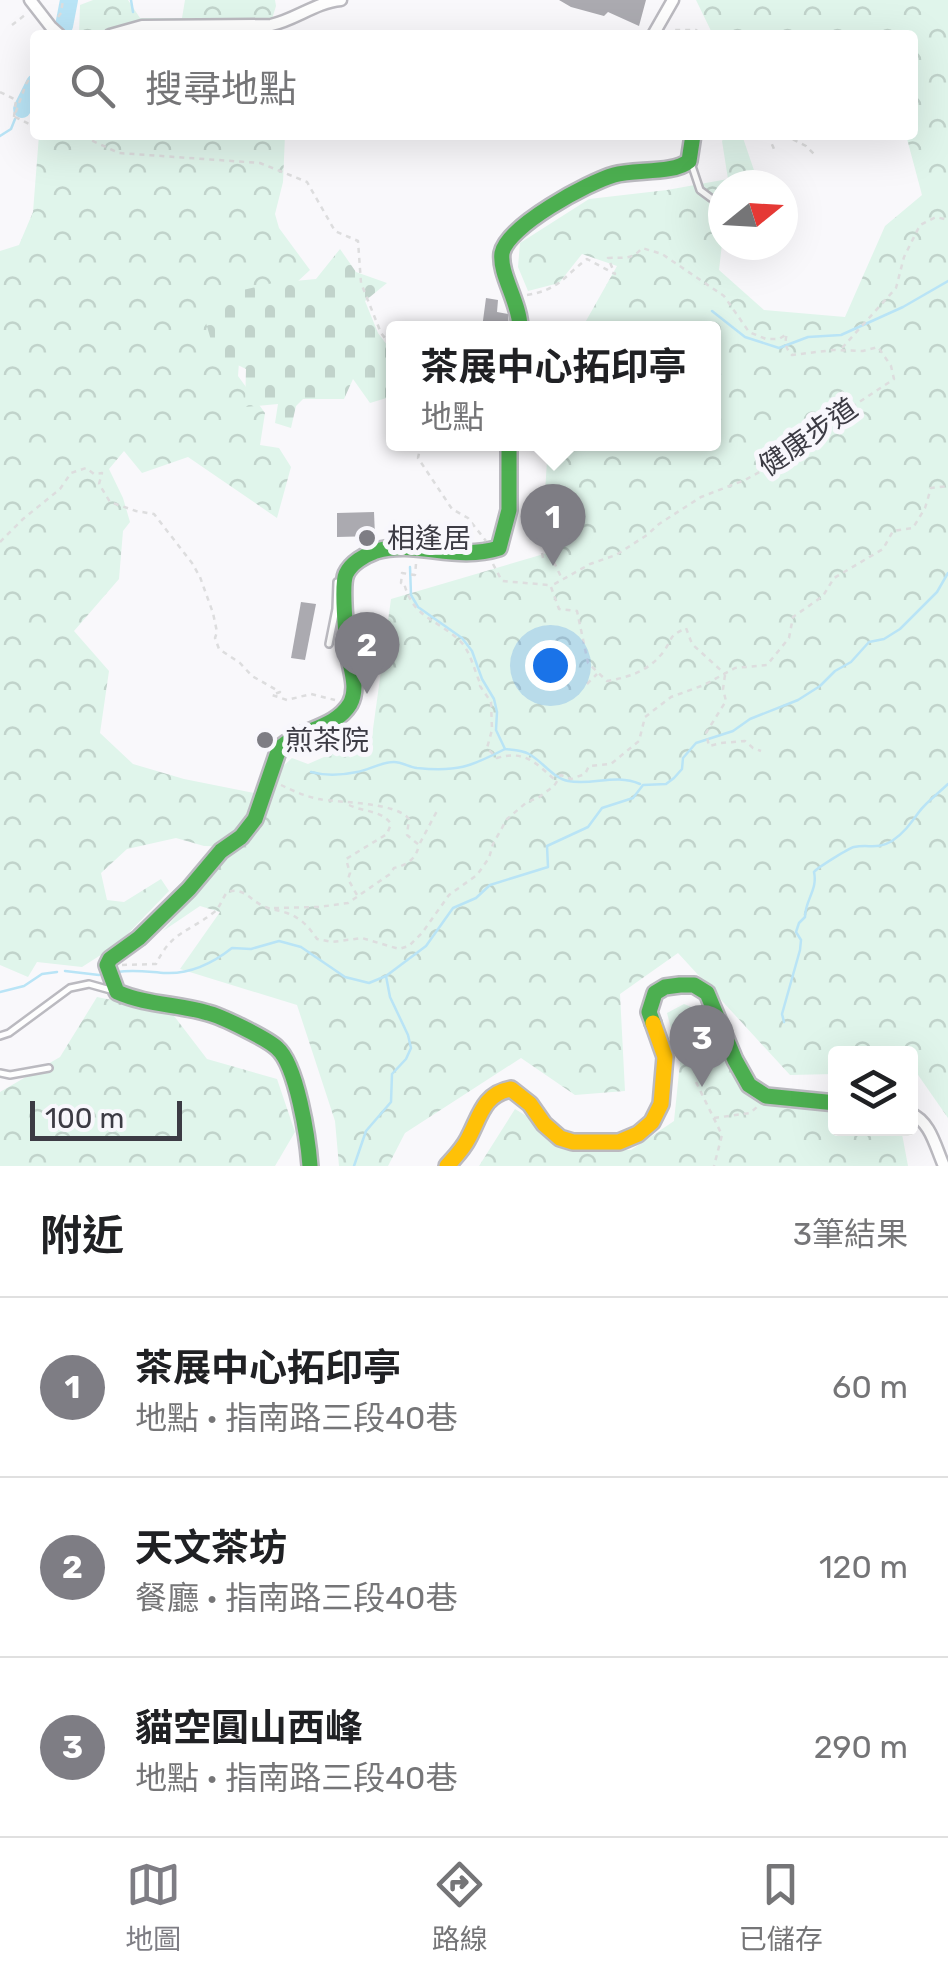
<!DOCTYPE html>
<html lang="zh-TW">
<meta charset="utf-8">
<style>
body{margin:0;font-family:Rubik,"Noto Sans TC",sans-serif;background:#f6f6f6;color:#202124}
.controls{position:absolute;right:30px;bottom:30px;display:grid;overflow:hidden;border-radius:10px;box-shadow:0 10px 40px #0002}
.controls button{width:90px;height:90px;display:grid;place-items:center;padding:0;border:0;border-bottom:2px solid #e0e0e0;background:#fff;color:#202124;font:50px sans-serif}
.compass{position:absolute;left:708px;top:170px;width:90px;height:90px;border-radius:50%;background:#fff;box-shadow:0 10px 40px #0002;rotate:72deg}
.scale{position:absolute;left:30px;bottom:25px;width:152px;box-sizing:border-box;padding-left:10px;border:5px solid #3c3b44;border-top:0;font-size:28px;line-height:35px;white-space:nowrap;color:#3c3b44;-webkit-text-stroke:8px #f8f7fc;paint-order:stroke}
.you{position:absolute;left:550px;top:665px;width:35px;height:35px;margin:-25px;border:8px solid #fff;border-radius:50%;background:#1a73e8;box-shadow:0 0 0 15px #1a73e833}
.badge{display:grid;place-items:center;width:65px;height:65px;border-radius:50%;background:#7e7d84;color:#fff;font-size:32px;font-weight:700}
.pin{position:absolute;translate:-50% -82px;filter:drop-shadow(0 2px 5px #0008)}
.pin::after{content:'';position:absolute;top:52px;width:35px;height:30px;background:inherit;clip-path:polygon(0 0,100% 0,50% 100%)}
.popup{position:absolute;left:386px;top:321px;width:335px;height:130px;box-sizing:border-box;display:grid;place-content:center;border-radius:10px;background:#fff;filter:drop-shadow(0 2px 8px #0005);font-size:32px;white-space:nowrap;color:#757577}
.popup b{font-size:38px;color:#202124}
.popup::after{content:'';position:absolute;left:50%;top:100%;margin-left:-20px;border:20px solid transparent;border-top-color:#fff}
.list{margin:0;padding:0;list-style:none}
h2{display:flex;justify-content:space-between;align-items:center;height:130px;margin:0;padding:0 40px;font-size:42px}
h2 small{font-size:32px;font-weight:400;color:#757577}
.list li{display:grid;grid-template-columns:65px 1fr auto;gap:30px;align-items:center;box-sizing:border-box;height:180px;padding:0 40px;border-top:2px solid #e0e0e0}
.list b{display:block;font-size:38px;white-space:nowrap}
.list p{margin:0;font-size:32px;white-space:nowrap;color:#757577}
.list em{font-size:32px;font-style:normal;color:#757577}
.icon{flex:none;width:55px;height:55px;fill:none;stroke:currentColor;stroke-width:2;stroke-linecap:round;stroke-linejoin:round}
.map{position:relative;flex:none;width:948px;height:1166px;overflow:hidden}
.search{position:absolute;background:#fff;box-shadow:0 10px 40px #0002;left:30px;right:30px;top:30px;height:110px;display:flex;align-items:center;gap:25px;box-sizing:border-box;padding:0 35px;border-radius:10px;color:#757577;font-size:38px}
.sheet{height:670px;background:#fff}
nav{display:flex;justify-content:space-around;align-items:center;box-sizing:border-box;height:140px;border-top:2px solid #e0e0e0;background:#fff;font-size:28px;color:#757577}
nav a{display:grid;justify-items:center;gap:5px}
nav .on{color:#7e7d84}
.map>svg:first-child{display:block}
.forest{fill:url(#forest-crowns)}
.cemetery{fill:url(#cemetery-stones)}
.lines{fill:none;stroke-linecap:round;stroke-linejoin:round}
.stream{stroke:#b9e4f6;stroke-width:2.5}
.river{stroke:#b9e4f6;stroke-width:18}
.building{fill:#abaab0}
.lane-casing{stroke:#bbbac0;stroke-width:10}
.street-casing{stroke:#bbbac0;stroke-width:15}
.fast-casing{stroke:#bbbac0;stroke-width:20}
.slow-casing{stroke:#bbbac0;stroke-width:20}
.path{stroke:#ddddde;stroke-width:2.5;stroke-dasharray:5 5;stroke-linecap:butt}
.lane{stroke:#fefefe;stroke-width:5}
.street{stroke:#fefefe;stroke-width:10}
.fast{stroke:#4caf50;stroke-width:15}
.slow{stroke:#ffc107;stroke-width:15}
.poi-dot{fill:#7e7d84;stroke:#f8f7fc;stroke-width:4}
.labels{text-anchor:middle;dominant-baseline:central;stroke-width:10;stroke-linejoin:round;paint-order:stroke}
.street-label{font-size:28px;fill:#3c3b44;stroke:#f8f7fc}
.poi-label{font-size:28px;fill:#3c3b44;stroke:#f8f7fc;text-anchor:start}
</style>
<div class="map">
<svg width="948" height="1166" viewBox="0 0 948 1166">
<defs>
<pattern id="forest-crowns" width="20" height="18" patternUnits="userSpaceOnUse" patternTransform="scale(2.5)"><rect width="20" height="18" fill="#e0f5eb"/><path d="M2 6a3 3 0 1 1 6 0M12 15a3 3 0 1 1 6 0" fill="none" stroke="#c1d3cb"/></pattern>
<pattern id="cemetery-stones" width="16" height="16" patternUnits="userSpaceOnUse" patternTransform="scale(2.5)"><rect width="16" height="16" fill="#e0f5eb"/><path d="M2 7V4a2 2 0 0 1 4 0v3zM10 15v-3a2 2 0 0 1 4 0v3z" fill="#c1d3cb"/></pattern>
</defs>
<rect width="100%" height="100%" fill="#f9f8fb"/>
<g class="forest">
<polygon points="93,0 128,0 140,18 182,18 185,0 275,0 276,6 267,35 79,35 80,5"/>
<polygon points="696,0 948,0 948,1118 916,1072 911,1072 910,1054 836,1054 835,1074 790,1075 678,953 620,994 625,1091 575,1095 521,1058 405,1133 388,1166 339,1166 335,1121 297,1005 180,969 220,912 200,906 163,931 237,847 204,846 176,838 127,849 101,873 107,900 124,902 161,879 169,891 118,944 82,967 37,962 28,977 0,965 0,251 19,245 33,212 39,135 285,135 283,182 275,214 279,228 310,270 241,334 238,376 265,413 260,445 279,448 291,467 277,518 188,457 142,473 124,451 109,469 123,498 130,522 123,531 119,579 74,631 109,671 100,733 133,764 184,779 254,793 292,758 308,764 372,736 391,599 554,551 544,509 548,444 713,444 713,328 582,328 617,266 582,254 559,283 528,291 518,267 520,243 589,199 667,190 728,179 722,141 726,135 742,135 759,185 723,185 723,235 719,270 764,310 845,317 885,226 922,195 906,135 913,135 913,35 713,35"/>
<polygon points="97,997 171,1012 207,1059 277,1079 295,1132 275,1166 0,1166 0,1092 60,1057"/>
<polygon points="684,1004 706,1013 731,1071 744,1090 835,1109 836,1128 889,1129 902,1134 908,1166 479,1166 515,1109 579,1148 631,1150 674,1121 680,1063 667,1013"/>
</g>
<polygon class="cemetery" points="340,249 356,272 387,283 365,301 378,333 393,353 393,396 370,403 353,379 344,399 303,399 296,406 291,428 275,423 278,404 245,407 246,369 215,354 206,323 234,292 273,283 316,279"/>
<g class="lines">
<g class="stream">
<polyline points="131,0 133,12"/>
<polyline points="0,136 11,129 15,119"/>
<polyline points="712,311 745,337 779,348 808,337 841,335 903,307 948,281"/>
<path d="M410 567 411 595 418 607 462 638 472 651 482 679 494 699 497 712 496 730 505 749C514 750 522 750 529 754 542 761 553 778 568 781 593 786 615 773 640 784"/>
<path d="M311 772C325 776 343 775 357 772 369 770 381 762 394 762 402 762 409 767 417 768 457 772 470 767 505 749"/>
<polyline points="65,971 99,975"/>
<path d="M117 972C134 969 149 972 166 973 192 974 213 963 232 948L251 949 279 941 301 947 345 977 369 983 386 976 426 946 453 908 476 898 490 885 548 867 547 846 588 827 602 808 633 798 643 785 666 784 674 778 682 769 683 758 696 743 733 731 750 719 798 700 820 686 835 671 851 662 869 642 884 639 900 629 937 592 948 573"/>
<polyline points="0,992 24,986 42,974 57,972"/>
<path d="M784 1022 782 1014 800 950 801 940 796 932 799 923 805 917C805 900 818 890 814 872 817 868 849 848 854 847 869 844 877 850 892 841 904 833 911 823 919 812 926 802 939 793 948 784"/>
<polyline points="354,1166 366,1131 391,1102 392,1074 406,1059 411,1048 408,1035 390,997 386,976"/>
</g>
<g class="river">
<polyline points="64,26 69,0"/>
<polyline points="22,109 35,83"/>
</g>
</g>
<g class="building">
<polygon points="559,0 646,0 639,26 608,12 604,16 571,7"/>
<polygon points="486,298 498,300 497,312 508,314 509,328 482,328"/>
<polygon points="374,512 375,536 337,537 337,513"/>
<polygon points="301,602 316,604 305,660 291,658"/>
</g>
<g class="lines">
<g class="lane-casing">
<g id="lane">
<polyline points="691,163 700,190 723,207"/>
<polyline points="783,216 787,215 785,229"/>
<polyline points="329,644 336,609 337,582"/>
<polyline points="0,1036 9,1033 70,988 89,984 114,991"/>
<polyline points="0,1073 10,1075 49,1068"/>
</g>
</g>
<g class="street-casing">
<g id="street">
<polyline points="30,0 51,27 60,35"/>
<path d="M110 35 142 26 271 25C295 20 316 2 341 0"/>
<polyline points="653,35 673,0"/>
<path d="M910 1113C931 1122 935 1146 944 1166"/>
</g>
</g>
<g class="fast-casing">
<g id="fast">
<path d="M520 328C520 303 499 274 502 253 507 226 589 182 614 175 635 169 674 174 689 161L693 135"/>
<polyline points="653,1023 649,1012 655,993 665,987 680,985 694,985 707,993 735,1060 749,1085 766,1096 836,1103"/>
<path d="M310 1166C308 1139 297 1065 277 1048 268 1039 221 1016 208 1013 178 1004 146 1005 117 992L107 965 110 959 139 938 189 889 221 851 241 837 255 819 279 749C299 729 334 730 350 704 359 687 350 669 348 651 346 637 341 585 346 574 351 563 365 555 376 551 416 539 455 562 499 548L509 510V444"/>
</g>
</g>
<g class="slow-casing">
<path id="slow" d="M447 1166C455 1157 463 1149 468 1139 480 1117 483 1094 511 1089L530 1104 544 1124 560 1138 573 1142H619L638 1134 652 1122 661 1104 665 1057 653 1023"/>
</g>
<g class="path">
<polyline points="58,17 61,13 63,0"/>
<polyline points="12,25 25,15"/>
<polyline points="668,35 671,30 696,30 702,35"/>
<polyline points="0,92 16,100 14,117 26,84 35,70"/>
<polyline points="15,117 35,127"/>
<polyline points="53,135 84,137 119,153 260,163 307,182 335,231 358,241 361,283 381,333 393,348"/>
<polyline points="768,135 774,149"/>
<polyline points="784,135 806,146 814,154"/>
<path d="M527 295C559 290 563 277 587 259L615 274 608 258C623 257 631 261 642 248L662 254 724 296 749 332 766 339H779L787 334C784 343 786 349 792 355L833 350 863 351 878 347 891 366 894 379 832 420 804 433 793 441 776 463 745 480 701 497 659 524 647 535 616 555 590 564 551 586"/>
<polyline points="842,348 896,288 904,257 920,225 936,217 948,220"/>
<polyline points="421,444 418,458 452,509 468,518 486,541"/>
<polyline points="0,542 23,519 60,489 71,473 86,468 94,474 102,473 99,484 110,502 136,511 154,514 192,563 200,577 213,613 217,632 215,638 219,649 240,663 252,676 280,692 272,695 287,700 311,694 335,700"/>
<polyline points="542,553 543,558 551,556 562,579"/>
<path d="M416 564 415 575 402 573 401 583H404C413 618 435 618 459 640 471 651 474 671 481 685L480 686 491 702 492 730 487 748 497 758C524 750 535 762 555 780"/>
<polyline points="493,564 502,581 549,585"/>
<path d="M551 587 559 609 577 611 588 663 607 681C630 677 649 671 664 651 674 636 668 637 686 628L692 644 725 674"/>
<polyline points="725,675 723,689 726,701 706,733 709,746 721,743 745,741 753,748 761,751"/>
<polyline points="587,684 597,674"/>
<path d="M349 805C363 812 382 810 391 824L387 834 346 859 350 873 348 879 357 895"/>
<polyline points="420,843 438,809"/>
<path d="M274 908 319 907 348 903 390 874 394 868C407 865 416 859 419 845L407 835 409 819C396 802 341 803 318 799 305 796 293 791 281 785"/>
<path d="M122 965 156 964C172 931 187 933 213 913 220 908 222 899 227 892 244 887 249 899 263 906 271 910 279 910 287 913 301 918 309 927 317 939L332 942 362 938 399 949 409 946 422 933 449 895 477 875 489 858 493 844 507 819 527 802 538 798 554 786 561 775 571 779 585 774 589 766 611 764 639 741 645 717 671 697 704 685 735 668 767 665 789 638 793 617 823 596 834 578 883 549 893 531 913 528 925 508 931 488 948 486"/>
<polyline points="696,1082 722,1135 714,1166"/>
<polyline points="714,1118 750,1113 757,1107"/>
</g>
<use href="#lane" class="lane"/>
<use href="#street" class="street"/>
<use href="#fast" class="fast"/>
<use href="#slow" class="slow"/>
</g>
<g class="poi-dot">
<circle cx="367" cy="538" r="10"/>
<circle cx="265" cy="740" r="10"/>
</g>
<g class="labels">
<g class="street-label">
<text transform="translate(808 437) rotate(-35)">健康步道</text>
</g>
<g class="poi-label">
<text x="387" y="538">相逢居</text>
<text x="285" y="740">煎茶院</text>
</g>
</g>
</svg>
<div class="controls">
<button><svg class="icon" aria-label="layers" viewBox="0 0 24 24"><path d="M12 4l9 5-9 5-9-5zM3 14l9 5 9-5"/></svg></button>
</div>
<svg class="compass" viewBox="-18 -18 36 36"><path d="M0-13l5 13h-10z" fill="#e53935"/><path d="M0 13l5-13h-10z" fill="#757577"/></svg>
<div class="scale">100 m</div>
<div class="you"></div>
<div class="pin badge" style="left:553px;top:566px">1</div>
<div class="popup"><b>茶展中心拓印亭</b>地點</div>
<div class="pin badge" style="left:367px;top:694px">2</div>
<div class="pin badge" style="left:702px;top:1087px">3</div>
<div class="search"><svg class="icon" aria-label="search" viewBox="0 0 24 24"><circle cx="10" cy="10" r="6"/><path d="M15 15l6 6"/></svg>搜尋地點</div>
</div>
<section class="sheet">
<h2>附近<small>3筆結果</small></h2>
<ul class="list">
<li><span class="badge">1</span><div><b>茶展中心拓印亭</b><p>地點 · 指南路三段40巷</p></div><em>60 m</em></li>
<li><span class="badge">2</span><div><b>天文茶坊</b><p>餐廳 · 指南路三段40巷</p></div><em>120 m</em></li>
<li><span class="badge">3</span><div><b>貓空圓山西峰</b><p>地點 · 指南路三段40巷</p></div><em>290 m</em></li>
</ul>
</section>
<nav>
<a class="on"><svg class="icon" aria-label="map" viewBox="0 0 24 24"><path d="M3 6l6-2 6 2 6-2v14l-6 2-6-2-6 2zM9 4v14M15 6v14"/></svg>地圖</a>
<a><svg class="icon" aria-label="directions" viewBox="0 0 24 24"><path d="M12 3l9 9-9 9-9-9zM9 14v-3h6M13 9l2 2-2 2"/></svg>路線</a>
<a><svg class="icon" aria-label="saved" viewBox="0 0 24 24"><path d="M7 4h10v16l-5-4-5 4z"/></svg>已儲存</a>
</nav>
